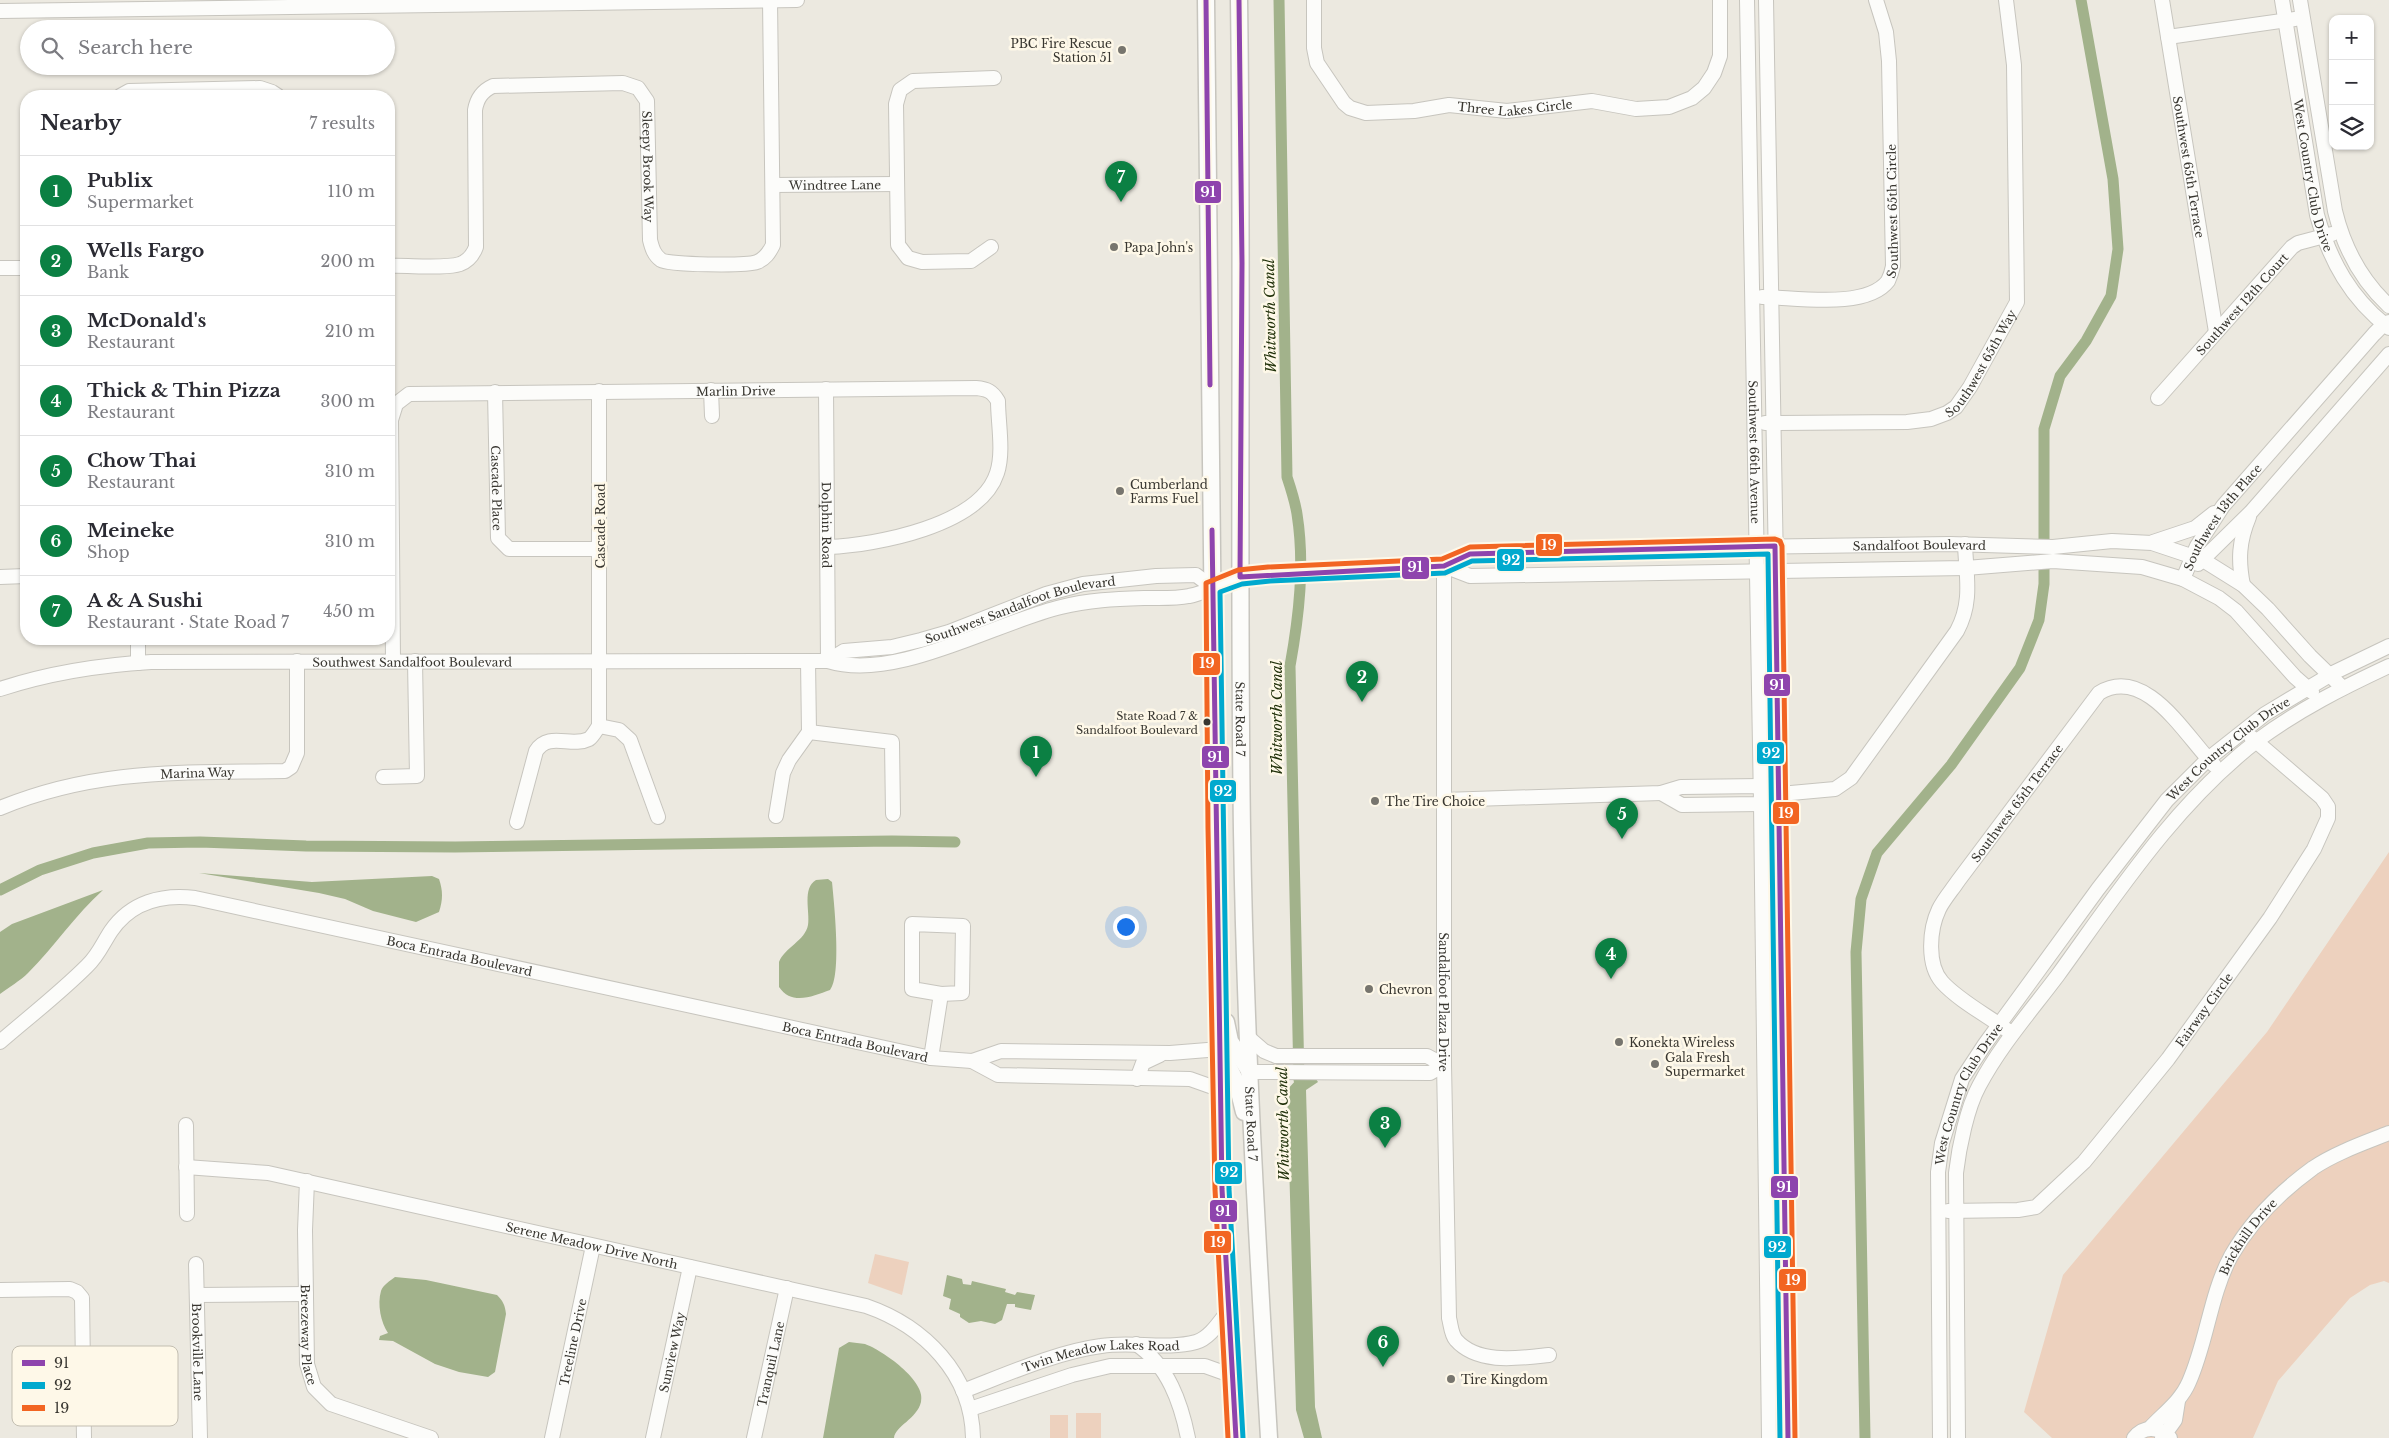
<!DOCTYPE html>
<meta charset="utf-8">
<style>
body{margin:0;font-family:"Libre Baskerville",serif;background:#f2f2f3;color:#2b2b33}
.controls{position:absolute;right:15px;top:15px;display:grid;overflow:hidden;border-radius:10px;box-shadow:0 1px 4px #0004}
.controls button{width:45px;height:45px;display:grid;place-items:center;padding:0;border:0;border-bottom:1px solid #e1e1e2;background:#fff;color:#2b2b33;font:25px sans-serif}
.you{position:absolute;left:1125px;top:926px;width:18px;height:18px;margin:-12px;border:4px solid #fff;border-radius:50%;background:#1a73e8;box-shadow:0 0 0 8px #1a73e833}
.badge{display:grid;place-items:center;width:32px;height:32px;border-radius:50%;background:#0b8043;color:#fff;font-size:16px;font-weight:700}
.pin{position:absolute;translate:-50% -41px;filter:drop-shadow(0 1px 2px #0008)}
.pin::after{content:'';position:absolute;top:26px;width:18px;height:15px;background:inherit;clip-path:polygon(0 0,100% 0,50% 100%)}
.list{margin:0;padding:0;list-style:none}
h2{display:flex;justify-content:space-between;align-items:center;height:65px;margin:0;padding:0 20px;font-size:21px}
h2 small{font-size:16px;font-weight:400;color:#7c7c81}
.list li{display:grid;grid-template-columns:32px 1fr auto;gap:15px;align-items:center;box-sizing:border-box;height:70px;padding:0 20px;border-top:1px solid #e1e1e2}
.list b{display:block;font-size:19px;white-space:nowrap}
.list p{margin:0;font-size:16px;white-space:nowrap;color:#7c7c81}
.list em{font-size:16px;font-style:normal;color:#7c7c81}
.icon{flex:none;width:28px;height:28px;fill:none;stroke:currentColor;stroke-width:2;stroke-linecap:round;stroke-linejoin:round}
.map{position:relative;flex:none;width:2389px;height:1438px;overflow:hidden}
.search{position:absolute;background:#fff;box-shadow:0 1px 4px #0004;left:20px;top:20px;width:375px;height:55px;display:flex;align-items:center;gap:12px;box-sizing:border-box;padding:0 18px;border-radius:28px;color:#7c7c81;font-size:19px}
.panel{position:absolute;background:#fff;box-shadow:0 1px 4px #0004;left:20px;top:90px;width:375px;height:555px;border-radius:20px}
.map>svg:first-child{display:block}
.green{fill:#edd1be}
.water{fill:#a2b28b}
.lines{fill:none;stroke-linecap:round;stroke-linejoin:round}
.canal{stroke:#a2b28b;stroke-width:11}
.minor-casing{stroke:#c7c5be;stroke-width:16}
.major-casing{stroke:#c7c5be;stroke-width:19}
.minor{stroke:#fcfcfa;stroke-width:14}
.major{stroke:#fcfcfa;stroke-width:16}
.bus-1-casing{stroke:#fef8e8;stroke-width:9}
.bus-2-casing{stroke:#fef8e8;stroke-width:9}
.bus-3-casing{stroke:#fef8e8;stroke-width:9}
.bus-1{stroke:#8e44ad;stroke-width:5}
.bus-2{stroke:#00a9ce;stroke-width:5}
.bus-3{stroke:#f26522;stroke-width:5}
.poi-dot{fill:#77756e;stroke:#fef8e8;stroke-width:2}
.bus-dot{fill:#383630;stroke:#fef8e8;stroke-width:2}
.labels{text-anchor:middle;dominant-baseline:central;stroke-width:5;stroke-linejoin:round;paint-order:stroke}
.bus-label{font-size:11px;fill:#383630;stroke:#fef8e8;text-anchor:end}
.poi-label{font-size:12px;fill:#383630;stroke:#fef8e8;text-anchor:start}
.street-label{font-size:12px;fill:#383630;stroke:#fef8e8}
.water-label{font-size:14px;font-style:italic;fill:#21310a;stroke:#fef8e8}
.key{fill:#fef8e8;stroke:#c3beb1;stroke-width:1}
.key-label{font-size:14px;fill:#383630}
.line-badge{stroke:#fef8e8;stroke-width:2}
.badge-label{font-size:14px;text-anchor:middle;font-weight:bold;fill:#fff}
</style>
<div class="map">
<svg width="2389" height="1438" viewBox="0 0 2389 1438">
<rect width="100%" height="100%" fill="#ece9e0"/>
<g class="green">
<polygon points="2389,852 2389,1283 2384,1281 2370,1285 2350,1298 2278,1381 2253,1438 2052,1438 2024,1412 2063,1275 2267,1032"/>
<polygon points="875,1254 909,1262 902,1295 868,1283"/>
<rect x="1076" y="1413" width="25" height="25"/>
<rect x="1050" y="1415" width="18" height="23"/>
</g>
<g class="water">
<path d="M199 873 312 882 432 876 439 879C443 891 443 899 439 912L416 922 373 911 345 899 319 893Z"/>
<path d="M816 880 828 879 832 882C834 903 842 976 830 990 813 996 792 1006 779 987V962C785 947 805 941 808 925 810 911 802 888 816 880Z"/>
<path d="M103 890C75 915 55 946 28 973 20 981 9 987 0 994V932L12 924Z"/>
<polygon points="1297,1079 1316,1079 1318,1082 1306,1090 1315,1407 1322,1438 1304,1438 1296,1410 1287,1090"/>
<polygon points="947,1275 962,1279 963,1284 971,1285 972,1281 1006,1289 1005,1292 1015,1295 1017,1292 1035,1295 1031,1310 1015,1307 1015,1304 1007,1304 1002,1320 995,1324 981,1321 969,1323 960,1317 960,1314 949,1309 951,1299 943,1296"/>
<path d="M395 1277 426 1280 497 1295C503 1301 505 1305 506 1314L495 1372 488 1377 459 1372 435 1364 393 1341 379 1340 380 1336 388 1333C381 1323 377 1304 381 1291 383 1285 390 1281 395 1277Z"/>
<path d="M849 1342C854 1343 860 1343 865 1344 882 1350 927 1381 921 1402 917 1419 895 1426 894 1438H823L839 1348Z"/>
</g>
<g class="lines">
<g class="canal">
<path d="M1279 0 1287 477C1291 489 1295 501 1297 514 1305 565 1299 616 1290 666L1299 1080"/>
<polyline points="0,890 40,870 93,853 148,843 200,842 306,846 455,847 892,841 955,842"/>
<polyline points="1865,1438 1856,952 1861,899 1877,853 1951,765 2020,668 2039,620 2044,584 2044,429 2060,376 2086,341 2111,296 2118,249 2113,179 2081,0"/>
</g>
<g class="minor-casing">
<g id="minor">
<path id="s1" d="M1314 0V48L1317 63 1344 103 1350 108 1366 113 1414 111 1449 105 1507 111 1592 101 1636 109 1669 107 1692 98 1704 88 1714 73 1720 56V0"/>
<path id="s2" d="M1747 0 1761 804 1769 1438"/>
<polyline points="1766,0 1780,794 1788,1438"/>
<path id="s3" d="M2162 0 2216 332"/>
<path id="s4" d="M2282 0 2317 215C2330 261 2351 299 2389 328"/>
<path d="M2300 0 2335 211C2344 248 2361 280 2389 306"/>
<polyline points="0,11 797,0"/>
<polyline points="2168,37 2295,19"/>
<polyline points="120,96 129,91 260,88 272,92 278,96"/>
<path id="s5" d="M773 185 897 184"/>
<polyline points="991,247 971,261 922,262 908,258 898,245 896,104 900,90 913,81 994,78"/>
<path id="s6" d="M389 266C407 265 445 269 460 264 468 261 473 255 476 247L475 110C477 98 482 91 493 86L623 83 638 88 647 101 650 240C652 248 654 255 661 260 669 265 746 266 757 262 765 259 769 253 773 245L770 0"/>
<polyline points="0,268 26,268"/>
<path id="s7" d="M1762 297C1794 297 1866 310 1888 281 1890 277 1892 271 1893 266L1889 61 1886 32 1876 0"/>
<path id="s8" d="M826 389 828 661"/>
<polyline points="711,390 712,416"/>
<path id="s9" d="M495 392 498 538 509 549H600"/>
<path id="s10" d="M2158 398 2292 247 2298 243 2332 234"/>
<path id="s11" d="M1765 423 1907 422 1931 419 1947 413 1956 407 1970 387 2017 302 2014 65 2006 0"/>
<polyline points="2153,542 2195,528 2214,513"/>
<polyline points="2198,564 2251,512 2389,354"/>
<polyline points="1444,566 1470,576 1966,568 2053,561 2142,567 2183,579 2219,598 2236,611 2295,677 2312,692"/>
<path id="s12" d="M1444 566V1065L1449 1318C1451 1325 1451 1334 1456 1340 1478 1365 1520 1358 1549 1355"/>
<polyline points="0,577 26,576"/>
<path id="s13" d="M2183 579 2197 546 2223 506 2374 334 2384 324 2389 322"/>
<path d="M2243 585C2238 560 2239 541 2249 517"/>
<polyline points="138,639 138,663"/>
<path id="s14" d="M393 661 391 420 396 404 409 394 976 388C987 389 992 391 998 401 998 423 1004 452 997 473 980 526 876 545 828 547"/>
<path id="s15" d="M828 661 844 651 892 647 921 640 949 632 1046 594 1083 584 1156 576 1196 575 1212 587"/>
<path id="s16" d="M0 689C49 673 100 665 151 662L828 661C896 682 994 623 1061 607 1088 600 1115 599 1144 598 1158 598 1174 599 1189 596 1206 593 1222 583 1239 578 1248 575 1259 575 1269 574L1444 566 1470 554 1548 550 1950 544 2053 547 2112 541 2152 543 2203 560 2243 585 2268 609 2310 656 2343 688"/>
<polyline points="599,726 619,730 630,740 658,817"/>
<polyline points="809,732 892,742 893,814"/>
<polyline points="383,777 417,776 415,661"/>
<path d="M1661 793 1682 805 1761 804 1780 794 1835 789 1851 778 1957 631C1973 601 1966 576 1965 544"/>
<polyline points="1443,800 1661,793 1681,787 1761,786 1768,789"/>
<path id="s17" d="M0 808C97 768 182 773 285 771L291 767 297 753V661"/>
<polyline points="776,816 783,773 789,760 809,732 808,661"/>
<path d="M517 822 536 751C549 731 571 748 589 739 593 736 596 730 599 726V391"/>
<polygon points="912,924 963,926 962,993 941,994 912,989"/>
<path id="s18" d="M2007 1030C1988 1016 1958 1000 1942 982 1927 965 1929 930 1939 909 1944 899 1952 890 1958 881L2099 693C2146 664 2186 737 2214 765"/>
<polyline points="1249,1038 1264,1051 1276,1056 1427,1056 1444,1065"/>
<path id="s19" d="M0 1042C29 1017 60 993 87 966 98 956 103 943 111 931 131 902 162 894 195 898L931 1058 972 1061 1001 1051 1170 1053 1220 1049"/>
<polyline points="931,1058 941,994"/>
<polyline points="972,1061 998,1075 1190,1079 1221,1090"/>
<polyline points="1250,1072 1430,1073 1444,1065"/>
<polyline points="1137,1079 1143,1063 1160,1055"/>
<polyline points="186,1125 187,1214"/>
<path id="s20" d="M186 1167 268 1173 866 1306C924 1326 972 1374 973 1438"/>
<path id="s21" d="M307 1181 305 1230 307 1364 314 1387 331 1404 431 1438"/>
<path id="s22" d="M1948 1211 2018 1210 2036 1207 2084 1162 2168 1059 2270 918 2314 849 2328 818V807L2322 798 2251 737"/>
<path id="s23" d="M196 1264 200 1438"/>
<polyline points="0,1290 70,1289 77,1292 82,1298 84,1438"/>
<polyline points="198,1295 306,1294"/>
<path d="M1136 1344C1168 1365 1181 1403 1188 1438"/>
<path id="s24" d="M963 1391C1005 1375 1056 1352 1101 1346 1132 1341 1166 1350 1196 1342 1210 1338 1220 1321 1229 1310"/>
<polyline points="970,1409 1072,1375 1110,1366 1205,1366 1233,1376"/>
<path id="s25" d="M2150 1428C2164 1413 2181 1401 2189 1382 2207 1342 2210 1295 2231 1256 2251 1221 2280 1192 2313 1168 2335 1153 2364 1143 2389 1133"/>
<path id="s26" d="M552 1438 593 1246"/>
<path id="s27" d="M653 1438 690 1267"/>
<path id="s28" d="M754 1438 787 1288"/>
<path id="s29" d="M1940 1438 1938 1172 1942 1143 1962 1079 1985 1044 2098 889 2167 800 2208 759 2265 714 2335 672 2389 646"/>
<path d="M1958 1438 1956 1173C1959 1147 1967 1108 1979 1086 2000 1046 2031 1011 2058 975 2118 892 2176 803 2258 740 2298 710 2344 687 2389 666"/>
<path d="M2134 1438C2144 1425 2159 1427 2170 1438"/>
<polyline points="2162,1438 2175,1420 2178,1401"/>
</g>
</g>
<g class="major-casing">
<g id="major">
<polyline points="1206,0 1215,828 1222,1189 1236,1438"/>
<path id="s30" d="M1239 0C1243 277 1238 554 1242 831 1245 1034 1257 1236 1269 1438"/>
<polyline points="1226,1022 1230,1041 1250,1072"/>
<polyline points="1222,1053 1237,1084 1244,1112"/>
</g>
</g>
<use href="#minor" class="minor"/>
<use href="#major" class="major"/>
<g class="bus-1-casing">
<g id="bus-1">
<polyline points="1206,0 1210,385"/>
<polyline points="1239,0 1242,263 1240,577 1444,566 1470,554 1775,546 1788,1438"/>
<polyline points="1212,530 1222,1189 1236,1438"/>
</g>
</g>
<g class="bus-2-casing">
<polyline id="bus-2" points="1243,1438 1229,1189 1220,592 1242,584 1270,581 1445,573 1472,561 1768,554 1780,1438"/>
</g>
<g class="bus-3-casing">
<polyline id="bus-3" points="1228,1438 1215,1189 1208,828 1206,583 1238,570 1268,567 1442,559 1470,547 1775,539 1780,541 1782,546 1795,1438"/>
</g>
<use href="#bus-1" class="bus-1"/>
<use href="#bus-2" class="bus-2"/>
<use href="#bus-3" class="bus-3"/>
</g>
<g class="poi-dot">
<circle cx="1122" cy="50" r="5"/>
<circle cx="1114" cy="247" r="5"/>
<circle cx="1120" cy="491" r="5"/>
<circle cx="1375" cy="801" r="5"/>
<circle cx="1369" cy="989" r="5"/>
<circle cx="1619" cy="1042" r="5"/>
<circle cx="1655" cy="1064" r="5"/>
<circle cx="1451" cy="1379" r="5"/>
</g>
<circle class="bus-dot" cx="1207" cy="722" r="4.5"/>
<g class="labels">
<g class="bus-label">
<text x="1198" y="716">State Road 7 &amp;<tspan x="1198" dy="14">Sandalfoot Boulevard</tspan></text>
</g>
<g class="poi-label">
<text x="1112" y="43" text-anchor="end">PBC Fire Rescue<tspan x="1112" dy="14">Station 51</tspan></text>
<text x="1124" y="247">Papa John's</text>
<text x="1130" y="484">Cumberland<tspan x="1130" dy="14">Farms Fuel</tspan></text>
<text x="1385" y="801">The Tire Choice</text>
<text x="1379" y="989">Chevron</text>
<text x="1629" y="1042">Konekta Wireless</text>
<text x="1665" y="1057">Gala Fresh<tspan x="1665" dy="14">Supermarket</tspan></text>
<text x="1461" y="1379">Tire Kingdom</text>
</g>
<g class="street-label">
<text stroke="none"><textPath href="#s1" startOffset="286">Three Lakes Circle</textPath></text>
<text stroke="none"><textPath href="#s3" startOffset="169">Southwest 65th Terrace</textPath></text>
<text stroke="none"><textPath href="#s6" startOffset="491">Sleepy Brook Way</textPath></text>
<text stroke="none"><textPath href="#s4" startOffset="178">West Country Club Drive</textPath></text>
<text stroke="none"><textPath href="#s5" startOffset="62">Windtree Lane</textPath></text>
<text stroke="none"><textPath href="#s7" startOffset="202">Southwest 65th Circle</textPath></text>
<text stroke="none"><textPath href="#s10" startOffset="126">Southwest 12th Court</textPath></text>
<text stroke="none"><textPath href="#s11" startOffset="244">Southwest 65th Way</textPath></text>
<text stroke="none"><textPath href="#s14" startOffset="601">Marlin Drive</textPath></text>
<text stroke="none"><textPath href="#s2" startOffset="452">Southwest 66th Avenue</textPath></text>
<text stroke="none"><textPath href="#s9" startOffset="96">Cascade Place</textPath></text>
<text stroke="none"><textPath href="#s13" startOffset="74">Southwest 13th Place</textPath></text>
<text stroke="none"><textPath href="#s8" startOffset="136">Dolphin Road</textPath></text>
<text transform="translate(600 526) rotate(-90)">Cascade Road</text>
<text stroke="none"><textPath href="#s16" startOffset="1939">Sandalfoot Boulevard</textPath></text>
<text stroke="none"><textPath href="#s15" startOffset="201">Southwest Sandalfoot Boulevard</textPath></text>
<text stroke="none"><textPath href="#s16" startOffset="415">Southwest Sandalfoot Boulevard</textPath></text>
<text stroke="none"><textPath href="#s30" startOffset="719">State Road 7</textPath></text>
<text stroke="none"><textPath href="#s29" startOffset="789">West Country Club Drive</textPath></text>
<text stroke="none"><textPath href="#s17" startOffset="202">Marina Way</textPath></text>
<text stroke="none"><textPath href="#s18" startOffset="289">Southwest 65th Terrace</textPath></text>
<text stroke="none"><textPath href="#s19" startOffset="524">Boca Entrada Boulevard</textPath></text>
<text stroke="none"><textPath href="#s12" startOffset="436">Sandalfoot Plaza Drive</textPath></text>
<text stroke="none"><textPath href="#s22" startOffset="348">Fairway Circle</textPath></text>
<text stroke="none"><textPath href="#s19" startOffset="929">Boca Entrada Boulevard</textPath></text>
<text stroke="none"><textPath href="#s29" startOffset="351">West Country Club Drive</textPath></text>
<text stroke="none"><textPath href="#s30" startOffset="1124">State Road 7</textPath></text>
<text stroke="none"><textPath href="#s25" startOffset="219">Brickhill Drive</textPath></text>
<text stroke="none"><textPath href="#s20" startOffset="414">Serene Meadow Drive North</textPath></text>
<text stroke="none"><textPath href="#s21" startOffset="154">Breezeway Place</textPath></text>
<text stroke="none"><textPath href="#s26" startOffset="98">Treeline Drive</textPath></text>
<text stroke="none"><textPath href="#s23" startOffset="88">Brookville Lane</textPath></text>
<text stroke="none"><textPath href="#s27" startOffset="88">Sunview Way</textPath></text>
<text stroke="none"><textPath href="#s24" startOffset="144">Twin Meadow Lakes Road</textPath></text>
<text stroke="none"><textPath href="#s28" startOffset="76">Tranquil Lane</textPath></text>
</g>
<g class="water-label">
<text transform="translate(1270 316) rotate(-91)">Whitworth Canal</text>
<text transform="translate(1277 718) rotate(-90)">Whitworth Canal</text>
<text transform="translate(1283 1124) rotate(-91)">Whitworth Canal</text>
</g>
</g>
<rect x="12" y="1346" width="166" height="80" rx="8" class="key"/>
<rect x="22" y="1360" width="23" height="6" fill="#8e44ad"/>
<rect x="22" y="1382" width="23" height="7" fill="#00a9ce"/>
<rect x="22" y="1405" width="23" height="6" fill="#f26522"/>
<g class="key-label">
<text x="54" y="1368">91</text>
<text x="54" y="1390">92</text>
<text x="54" y="1413">19</text>
</g>
<g class="line-badge">
<rect x="1194" y="180" width="28" height="24" rx="5" fill="#8e44ad"/>
<rect x="1535" y="533" width="28" height="24" rx="5" fill="#f26522"/>
<rect x="1496" y="548" width="29" height="24" rx="5" fill="#00a9ce"/>
<rect x="1401" y="556" width="29" height="24" rx="5" fill="#8e44ad"/>
<rect x="1192" y="652" width="29" height="24" rx="5" fill="#f26522"/>
<rect x="1763" y="673" width="28" height="24" rx="5" fill="#8e44ad"/>
<rect x="1756" y="741" width="29" height="24" rx="5" fill="#00a9ce"/>
<rect x="1201" y="745" width="29" height="24" rx="5" fill="#8e44ad"/>
<rect x="1209" y="779" width="28" height="24" rx="5" fill="#00a9ce"/>
<rect x="1772" y="801" width="28" height="24" rx="5" fill="#f26522"/>
<rect x="1214" y="1161" width="29" height="24" rx="5" fill="#00a9ce"/>
<rect x="1770" y="1175" width="29" height="24" rx="5" fill="#8e44ad"/>
<rect x="1209" y="1199" width="29" height="24" rx="5" fill="#8e44ad"/>
<rect x="1203" y="1230" width="29" height="24" rx="5" fill="#f26522"/>
<rect x="1763" y="1235" width="29" height="24" rx="5" fill="#00a9ce"/>
<rect x="1778" y="1268" width="29" height="24" rx="5" fill="#f26522"/>
</g>
<g class="badge-label">
<text x="1208" y="197">91</text>
<text x="1549" y="550">19</text>
<text x="1511" y="565">92</text>
<text x="1415" y="572">91</text>
<text x="1207" y="668">19</text>
<text x="1777" y="690">91</text>
<text x="1771" y="758">92</text>
<text x="1215" y="762">91</text>
<text x="1223" y="796">92</text>
<text x="1786" y="818">19</text>
<text x="1229" y="1177">92</text>
<text x="1784" y="1192">91</text>
<text x="1223" y="1216">91</text>
<text x="1218" y="1247">19</text>
<text x="1777" y="1252">92</text>
<text x="1793" y="1285">19</text>
</g>
</svg>
<div class="controls">
<button>+</button>
<button>−</button>
<button><svg class="icon" aria-label="layers" viewBox="0 0 24 24"><path d="M12 4l9 5-9 5-9-5zM3 14l9 5 9-5"/></svg></button>
</div>
<div class="you"></div>
<div class="pin badge" style="left:1036px;top:777px">1</div>
<div class="pin badge" style="left:1362px;top:702px">2</div>
<div class="pin badge" style="left:1385px;top:1148px">3</div>
<div class="pin badge" style="left:1611px;top:979px">4</div>
<div class="pin badge" style="left:1622px;top:839px">5</div>
<div class="pin badge" style="left:1383px;top:1367px">6</div>
<div class="pin badge" style="left:1121px;top:202px">7</div>
<div class="search"><svg class="icon" aria-label="search" viewBox="0 0 24 24"><circle cx="10" cy="10" r="6"/><path d="M15 15l6 6"/></svg>Search here</div>
<section class="panel">
<h2>Nearby<small>7 results</small></h2>
<ul class="list">
<li><span class="badge">1</span><div><b>Publix</b><p>Supermarket</p></div><em>110 m</em></li>
<li><span class="badge">2</span><div><b>Wells Fargo</b><p>Bank</p></div><em>200 m</em></li>
<li><span class="badge">3</span><div><b>McDonald's</b><p>Restaurant</p></div><em>210 m</em></li>
<li><span class="badge">4</span><div><b>Thick &amp; Thin Pizza</b><p>Restaurant</p></div><em>300 m</em></li>
<li><span class="badge">5</span><div><b>Chow Thai</b><p>Restaurant</p></div><em>310 m</em></li>
<li><span class="badge">6</span><div><b>Meineke</b><p>Shop</p></div><em>310 m</em></li>
<li><span class="badge">7</span><div><b>A &amp; A Sushi</b><p>Restaurant · State Road 7</p></div><em>450 m</em></li>
</ul>
</section>
</div>
